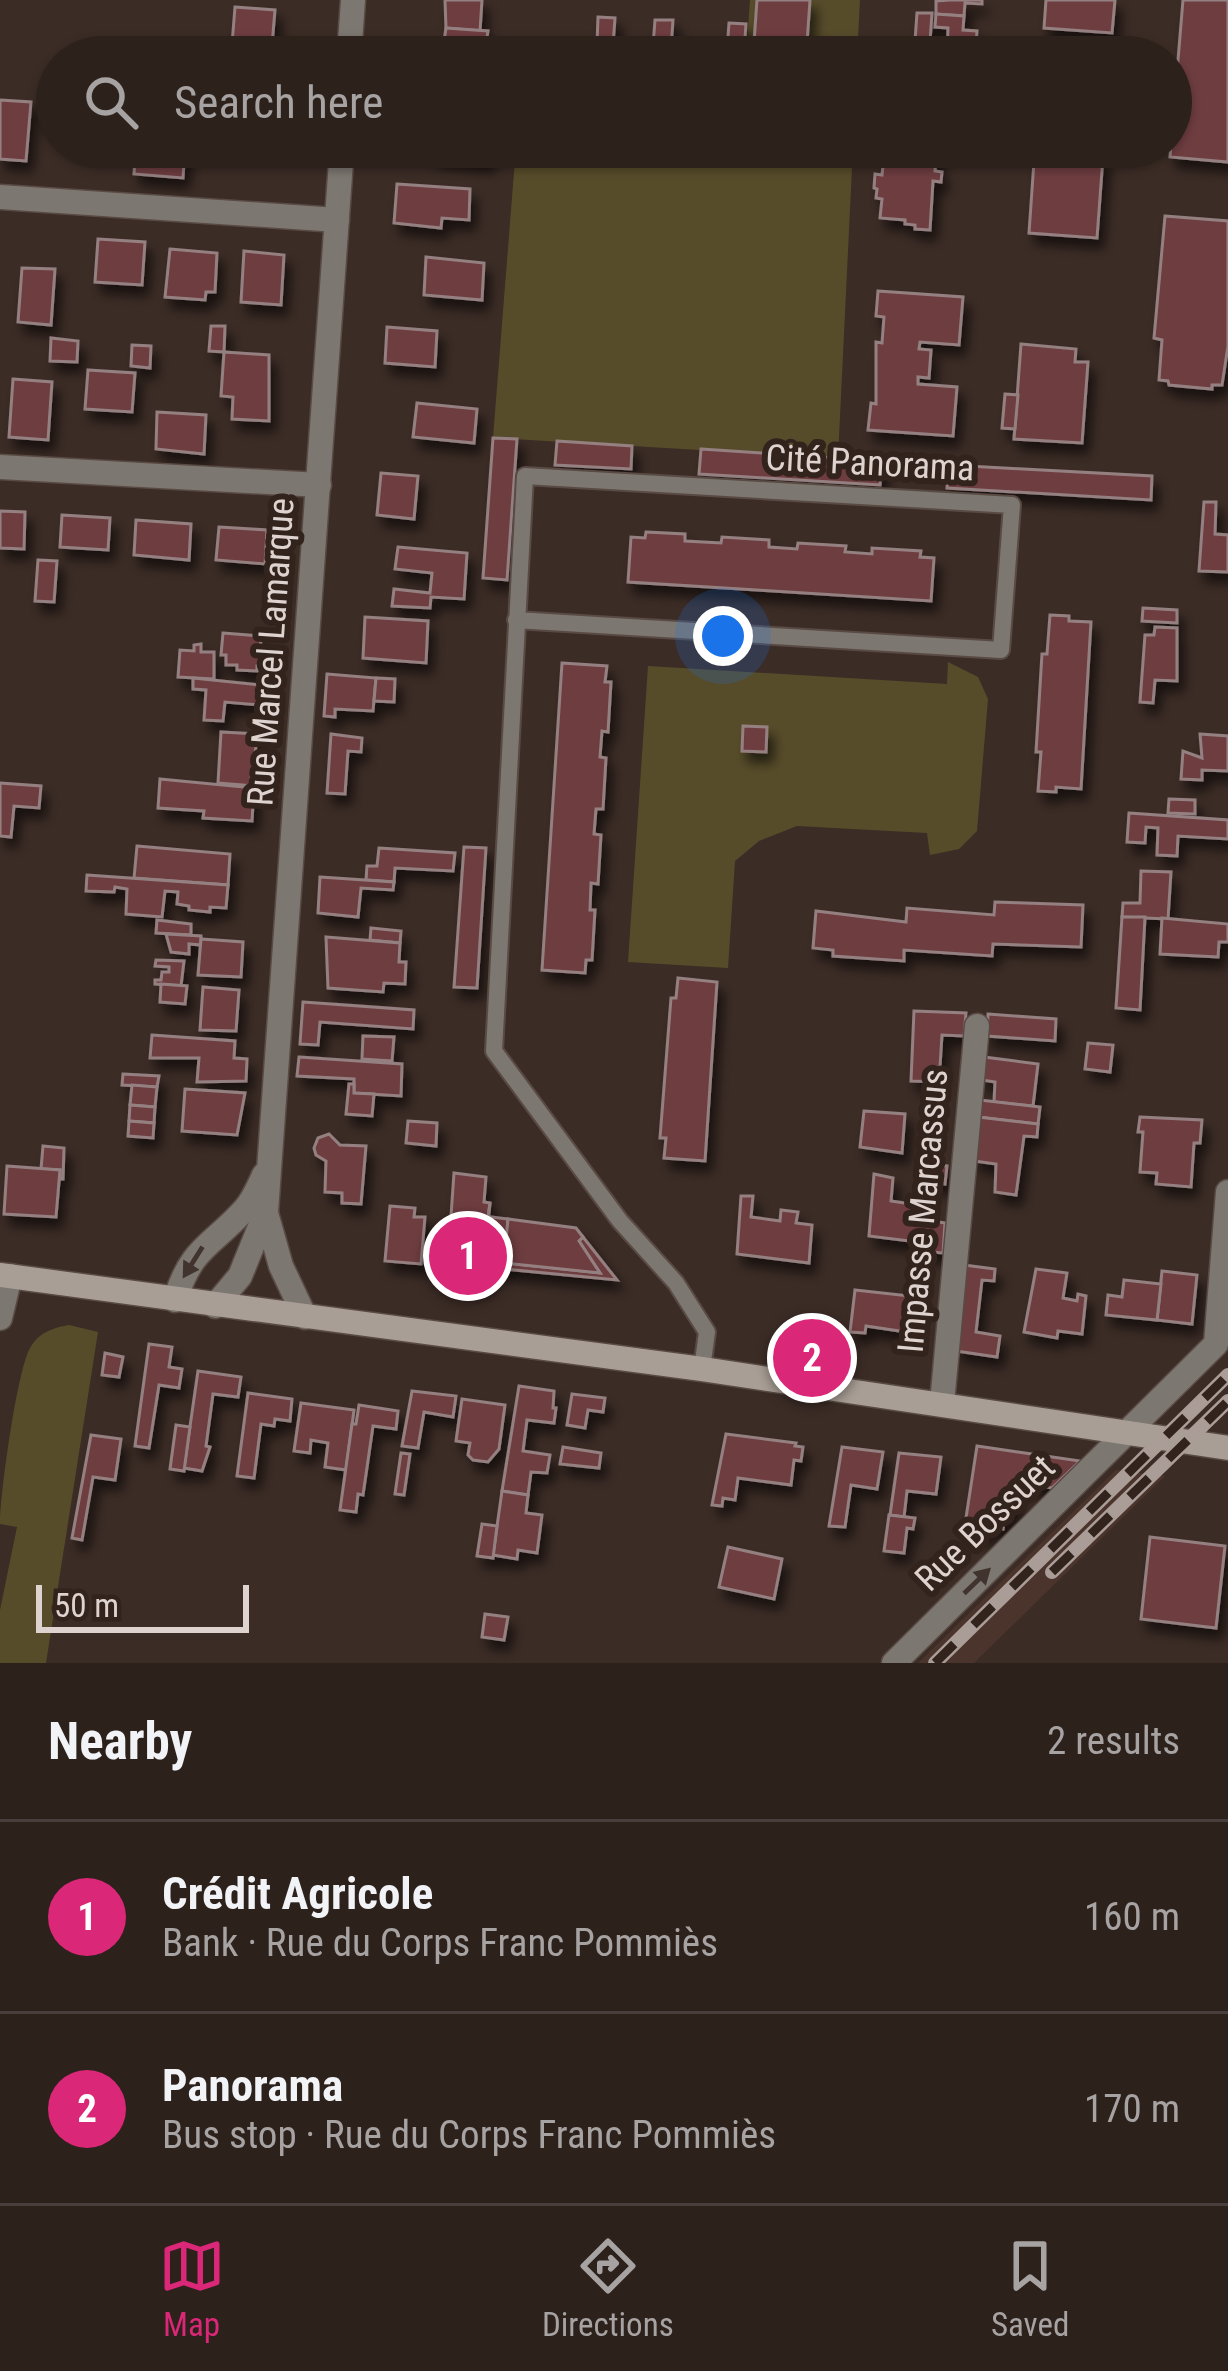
<!DOCTYPE html>
<meta charset="utf-8">
<style>
body{margin:0;font-family:"Roboto Condensed",sans-serif;background:#352925;color:#f1f3f6}
.scale{position:absolute;left:36px;bottom:30px;width:213px;box-sizing:border-box;padding-left:12px;border:6px solid #ded3cf;border-top:0;font-size:33px;line-height:42px;white-space:nowrap;color:#ded3cf;-webkit-text-stroke:9px #32231d;paint-order:stroke}
.you{position:absolute;left:723px;top:636px;width:42px;height:42px;margin:-30px;border:9px solid #fff;border-radius:50%;background:#1a73e8;box-shadow:0 0 0 18px #1a73e833}
.badge{display:grid;place-items:center;width:78px;height:78px;border-radius:50%;background:#db2777;color:#fff;font-size:39px;font-weight:700}
.pin{position:absolute;translate:-50% -50%;border:6px solid #fff;box-shadow:0 3px 12px #0006}
.list{margin:0;padding:0;list-style:none}
h2{display:flex;justify-content:space-between;align-items:center;height:156px;margin:0;padding:0 48px;font-size:51px}
h2 small{font-size:39px;font-weight:400;color:#a7a3a3}
.list li{display:grid;grid-template-columns:78px 1fr auto;gap:36px;align-items:center;box-sizing:border-box;height:192px;padding:0 48px;border-top:3px solid #483e3b}
.list b{display:block;font-size:45px;white-space:nowrap}
.list p{margin:0;font-size:39px;white-space:nowrap;color:#a7a3a3}
.list em{font-size:39px;font-style:normal;color:#a7a3a3}
.icon{flex:none;width:66px;height:66px;fill:none;stroke:currentColor;stroke-width:2;stroke-linecap:round;stroke-linejoin:round}
.map{position:relative;flex:none;width:1228px;height:1663px;overflow:hidden}
.search{position:absolute;background:#2d211c;box-shadow:0 3px 9px #0004;left:36px;right:36px;top:36px;height:132px;display:flex;align-items:center;gap:30px;box-sizing:border-box;padding:0 42px;border-radius:66px;color:#a7a3a3;font-size:45px}
.sheet{height:540px;background:#2d211c}
nav{display:flex;justify-content:space-around;align-items:center;box-sizing:border-box;height:168px;border-top:3px solid #483e3b;background:#2d211c;font-size:33px;color:#a7a3a3}
nav a{display:grid;justify-items:center;gap:6px}
nav .on{color:#db2777}
.map>svg:first-child{display:block}
.built{fill:#4a342b}
.green{fill:#574c2a}
.building{fill:#6e3c3f;stroke:#958081;stroke-width:3;filter:url(#shadow)}
.lines{fill:none;stroke-linecap:round;stroke-linejoin:round}
.service-casing{stroke:#594a44;stroke-width:20}
.minor-casing{stroke:#594a44;stroke-width:27}
.tertiary-casing{stroke:#594a44;stroke-width:27}
.secondary-casing{stroke:#594a44;stroke-width:27}
.service{stroke:#7d7771;stroke-width:16}
.minor{stroke:#7d7771;stroke-width:24}
.tertiary{stroke:#7d7771;stroke-width:24}
.secondary{stroke:#a89e95;stroke-width:24}
.rail-casing{stroke:#aa9d98;stroke-width:14}
.rail{stroke:#32231d;stroke-width:9;stroke-dasharray:27;stroke-linecap:butt}
.oneway{fill:#41342e}
.labels{text-anchor:middle;dominant-baseline:central;stroke-width:12;stroke-linejoin:round;paint-order:stroke}
.street-label{font-size:36px;fill:#ded3cf;stroke:#32231d}
</style>
<div class="map">
<svg width="1228" height="1663" viewBox="0 0 1228 1663">
<defs>
<filter id="shadow"><feDropShadow dx="6" dy="10" stdDeviation="6" flood-color="#0009"/></filter>
</defs>
<rect width="100%" height="100%" fill="#3c2c26"/>
<polygon class="built" points="1116,1470 1165,1476 974,1663 918,1663"/>
<g class="green">
<polygon points="750,0 860,0 857,57 746,57"/>
<polygon points="516,147 853,147 838,458 493,438"/>
<polygon points="948,662 978,677 988,699 977,831 959,849 930,855 927,833 797,826 759,841 735,861 728,968 628,962 648,666 947,684"/>
<path d="M69 1325 98 1332 46 1663H0V1610L17 1527 0 1524C0 1494 17 1371 30 1348 39 1332 53 1328 69 1325Z"/>
</g>
<g class="building">
<polygon points="445,0 482,0 480,31 446,28"/>
<polygon points="757,0 810,0 806,57 753,57"/>
<polygon points="950,0 982,0 982,4 965,3 964,16 936,14 936,1"/>
<polygon points="1115,0 1112,33 1044,28 1046,0"/>
<polygon points="1183,0 1228,0 1228,162 1170,157"/>
<polygon points="235,7 275,10 271,57 231,57"/>
<polygon points="917,13 932,13 929,56 914,55"/>
<polygon points="936,14 964,16 963,30 977,31 975,57 947,57 948,28 935,27"/>
<polygon points="598,17 615,18 613,45 597,44"/>
<polygon points="655,20 673,20 671,48 653,46"/>
<polygon points="729,23 746,24 744,52 727,51"/>
<polygon points="446,28 488,31 486,44 450,42 449,57 405,57 407,39 444,41"/>
<polygon points="0,100 31,102 26,161 0,159"/>
<polygon points="136,147 185,147 183,178 134,174"/>
<polygon points="433,147 489,147 488,161 432,156"/>
<polygon points="885,147 941,147 937,147 935,171 942,172 941,182 933,181 930,230 915,229 915,225 905,224 905,220 880,218 882,199 876,198 877,189 874,188 875,174 882,175"/>
<polygon points="1035,147 1091,147 1090,156 1103,157 1097,238 1029,233"/>
<polygon points="397,184 470,189 469,220 442,218 441,228 394,223"/>
<polygon points="1165,216 1228,221 1228,346 1222,385 1212,385 1212,389 1169,385 1168,381 1159,380 1162,340 1154,338"/>
<polygon points="98,239 145,242 142,285 95,282"/>
<polygon points="170,249 217,253 215,292 206,292 205,300 165,297"/>
<polygon points="244,251 284,255 281,305 241,302"/>
<polygon points="426,257 484,263 482,300 424,295"/>
<polygon points="22,268 55,269 51,325 18,322"/>
<polygon points="878,291 963,297 959,345 920,342 919,349 931,350 929,378 918,377 918,384 957,387 953,436 868,430 871,403 876,404 876,342 882,343 884,317 876,316"/>
<polygon points="211,326 225,326 224,352 209,351"/>
<polygon points="387,327 437,331 435,367 385,363"/>
<polygon points="51,338 78,341 77,362 50,361"/>
<polygon points="1021,344 1076,349 1075,362 1088,362 1082,443 1014,439"/>
<polygon points="132,345 151,346 150,368 131,366"/>
<polygon points="224,352 269,355 269,421 232,419 233,397 221,396"/>
<polygon points="88,370 135,373 132,412 85,409"/>
<polygon points="13,379 52,382 48,440 9,437"/>
<polygon points="1005,394 1018,395 1015,429 1002,428"/>
<polygon points="417,403 477,409 474,443 413,437"/>
<polygon points="157,412 206,415 204,454 156,449"/>
<polygon points="493,438 517,439 507,580 483,578"/>
<polygon points="557,441 632,446 631,469 555,465"/>
<polygon points="701,449 882,461 880,485 699,474"/>
<polygon points="949,465 1152,476 1151,500 947,488"/>
<polygon points="381,473 418,476 414,519 377,515"/>
<polygon points="1204,502 1216,502 1215,534 1228,535 1228,572 1199,571"/>
<polygon points="0,511 25,512 24,549 0,548"/>
<polygon points="62,515 110,518 108,550 60,547"/>
<polygon points="136,520 191,524 189,560 134,555"/>
<polygon points="219,527 267,530 265,564 216,560"/>
<polygon points="646,532 685,534 685,541 721,543 722,537 769,540 769,547 797,549 798,543 846,546 845,552 872,554 872,548 921,551 920,557 934,558 931,601 628,582 631,537 645,538"/>
<polygon points="398,547 467,553 464,599 431,597 430,608 392,606 394,589 430,593 432,573 395,569"/>
<polygon points="38,560 57,561 54,602 35,601"/>
<polygon points="1143,608 1177,610 1177,623 1142,621"/>
<polygon points="1050,615 1069,616 1069,621 1091,622 1081,789 1056,787 1056,792 1038,791 1041,752 1036,752 1042,654 1047,654"/>
<polygon points="365,617 428,621 426,663 363,658"/>
<polygon points="1155,627 1177,628 1177,681 1155,680 1153,703 1140,702 1145,635 1154,635"/>
<polygon points="223,633 260,636 263,666 257,666 257,671 237,670 237,665 226,665 226,655 221,655"/>
<polygon points="201,644 201,652 214,652 214,679 178,677 180,650 194,651 194,645"/>
<polygon points="562,663 607,666 605,682 611,682 608,732 602,731 600,757 606,758 603,809 596,809 594,834 601,835 598,884 591,883 590,910 595,910 592,960 586,960 585,973 542,970"/>
<polygon points="327,674 376,678 373,711 335,709 335,717 324,716"/>
<polygon points="193,678 261,685 259,705 225,702 223,721 204,720 206,690 193,689"/>
<polygon points="376,678 395,679 394,702 374,701"/>
<polygon points="743,726 767,727 766,752 742,751"/>
<polygon points="221,732 258,734 251,778 255,779 255,786 218,783"/>
<polygon points="331,734 362,738 361,752 348,751 345,794 327,793"/>
<polygon points="1200,734 1228,736 1228,771 1202,770 1202,780 1181,779 1183,751 1202,758"/>
<polygon points="160,779 254,788 252,821 203,818 204,811 158,808"/>
<polygon points="0,783 41,786 39,808 14,806 11,837 0,836"/>
<polygon points="1169,799 1195,800 1195,814 1168,813"/>
<polygon points="1129,813 1228,820 1228,839 1178,836 1177,856 1157,855 1158,828 1146,827 1145,843 1127,842"/>
<polygon points="137,846 230,854 228,885 134,878"/>
<polygon points="464,847 486,848 477,988 454,987"/>
<polygon points="379,848 455,853 453,871 395,868 394,882 366,880 367,866 377,866"/>
<polygon points="1141,871 1171,872 1168,919 1122,917 1123,903 1140,903"/>
<polygon points="87,875 228,885 226,908 210,907 210,912 189,910 189,906 177,904 178,892 165,891 162,917 126,914 127,889 115,887 114,892 86,891"/>
<polygon points="320,877 394,882 393,890 361,888 358,917 318,913"/>
<polygon points="995,902 1083,905 1081,947 993,944 992,956 904,950 904,961 833,956 833,950 813,948 816,911 906,922 907,908 994,915"/>
<polygon points="1122,917 1145,917 1140,1010 1116,1008"/>
<polygon points="1162,918 1228,924 1228,942 1219,942 1218,957 1160,954"/>
<polygon points="157,920 191,924 191,935 156,933"/>
<polygon points="371,928 401,931 400,943 370,940"/>
<polygon points="166,934 201,936 201,945 189,944 189,954 171,952"/>
<polygon points="326,937 400,943 399,962 406,962 405,984 384,983 383,992 328,988"/>
<polygon points="201,939 243,942 241,977 198,975"/>
<polygon points="156,960 184,961 181,986 155,984 155,980 161,980 162,972 169,972 169,967 155,966"/>
<polygon points="678,978 717,982 705,1161 664,1158 666,1138 660,1138 671,998 676,998"/>
<polygon points="161,984 187,986 185,1004 160,1002"/>
<polygon points="203,987 239,990 236,1031 200,1030"/>
<polygon points="303,1002 414,1010 413,1029 320,1022 318,1045 300,1044"/>
<polygon points="914,1011 966,1013 964,1036 942,1035 939,1082 911,1081"/>
<polygon points="988,1014 1056,1019 1055,1041 987,1036"/>
<polygon points="152,1035 235,1041 234,1058 247,1059 246,1081 197,1082 199,1058 150,1058"/>
<polygon points="363,1036 394,1037 392,1061 362,1059"/>
<polygon points="1088,1043 1113,1045 1110,1072 1085,1069"/>
<polygon points="299,1057 402,1064 401,1096 354,1093 354,1079 297,1076"/>
<polygon points="984,1057 1038,1064 1033,1106 994,1102 995,1082 982,1080"/>
<polygon points="123,1074 159,1076 157,1087 122,1085"/>
<polygon points="349,1084 354,1084 354,1093 374,1094 372,1116 346,1114"/>
<polygon points="132,1085 157,1087 155,1107 130,1105"/>
<polygon points="185,1089 245,1093 237,1135 182,1131"/>
<polygon points="980,1100 1040,1107 1038,1124 978,1117"/>
<polygon points="130,1105 155,1107 154,1123 129,1121"/>
<polygon points="864,1111 905,1114 902,1153 860,1147"/>
<polygon points="978,1117 1038,1124 1037,1137 1024,1136 1016,1195 995,1192 996,1164 974,1161"/>
<polygon points="1140,1117 1202,1120 1200,1143 1194,1143 1191,1187 1156,1184 1157,1173 1140,1172 1143,1132 1138,1132"/>
<polygon points="129,1121 154,1123 153,1138 128,1136"/>
<polygon points="408,1121 437,1123 436,1146 406,1143"/>
<polygon points="329,1134 340,1145 366,1146 361,1204 342,1203 342,1193 325,1192 326,1161 316,1155 314,1148 318,1138"/>
<polygon points="43,1146 64,1148 63,1179 60,1179 60,1170 41,1169"/>
<polygon points="919,1164 947,1166 945,1184 917,1181"/>
<polygon points="7,1166 60,1170 56,1217 4,1214"/>
<polygon points="454,1173 486,1177 484,1202 490,1203 483,1253 468,1269 447,1274"/>
<polygon points="874,1174 893,1178 891,1201 918,1205 916,1218 945,1223 943,1253 917,1251 918,1242 869,1236"/>
<polygon points="741,1196 753,1196 751,1217 780,1221 781,1210 798,1212 796,1223 812,1225 809,1263 737,1254"/>
<polygon points="490,1203 482,1282 447,1278 447,1274 468,1269 483,1253"/>
<polygon points="390,1206 415,1208 414,1217 425,1217 421,1264 385,1261"/>
<polygon points="491,1217 508,1219 504,1263 600,1273 579,1241 583,1237 617,1280 484,1267"/>
<polygon points="508,1219 576,1228 583,1237 579,1241 600,1273 504,1263"/>
<polygon points="964,1265 995,1269 994,1281 982,1280 976,1332 1000,1336 997,1357 956,1351"/>
<polygon points="1036,1269 1067,1273 1063,1298 1077,1301 1078,1294 1086,1296 1082,1334 1058,1331 1057,1338 1024,1332"/>
<polygon points="1162,1271 1197,1275 1192,1324 1157,1320"/>
<polygon points="1124,1280 1161,1284 1157,1320 1106,1315 1108,1295 1122,1297"/>
<polygon points="855,1290 910,1296 906,1332 866,1326 865,1333 850,1332"/>
<polygon points="149,1344 172,1347 169,1367 182,1369 179,1388 159,1385 149,1448 135,1446"/>
<polygon points="105,1353 123,1357 119,1377 102,1375"/>
<polygon points="198,1371 241,1377 238,1397 213,1394 206,1446 210,1447 202,1471 184,1468"/>
<polygon points="519,1386 554,1391 553,1408 556,1408 554,1423 527,1420 523,1451 550,1455 547,1473 531,1472 528,1495 502,1491"/>
<polygon points="412,1391 456,1396 453,1417 424,1412 418,1448 402,1446"/>
<polygon points="248,1393 292,1399 290,1421 275,1419 274,1426 261,1424 254,1478 237,1476"/>
<polygon points="572,1394 605,1398 603,1412 588,1410 585,1428 567,1425"/>
<polygon points="462,1399 505,1405 499,1449 488,1462 473,1460 468,1455 470,1443 456,1441"/>
<polygon points="301,1403 354,1410 346,1470 325,1467 328,1443 311,1440 310,1453 294,1451"/>
<polygon points="359,1405 398,1411 396,1429 373,1426 363,1495 358,1494 356,1512 340,1510 352,1424 356,1424"/>
<polygon points="176,1425 190,1427 184,1471 170,1469"/>
<polygon points="726,1434 796,1443 795,1446 803,1447 801,1461 794,1460 791,1485 738,1478 735,1500 723,1498 722,1506 712,1505"/>
<polygon points="91,1435 121,1439 115,1480 93,1477 82,1540 72,1538"/>
<polygon points="977,1446 1011,1451 1080,1461 1052,1488 1017,1483 1012,1514 1006,1513 1003,1529 988,1526 986,1534 964,1531"/>
<polygon points="563,1447 601,1453 599,1468 560,1464"/>
<polygon points="842,1447 883,1452 877,1489 851,1485 845,1527 829,1526"/>
<polygon points="401,1453 410,1454 404,1495 395,1494"/>
<polygon points="899,1453 941,1457 936,1494 907,1491 904,1517 890,1515"/>
<polygon points="502,1491 528,1495 526,1513 542,1515 537,1553 518,1550 517,1559 493,1555"/>
<polygon points="889,1515 915,1518 913,1529 907,1528 904,1553 884,1551"/>
<polygon points="482,1524 497,1526 493,1558 477,1556"/>
<polygon points="1150,1537 1225,1546 1216,1628 1141,1619"/>
<polygon points="728,1547 782,1559 774,1599 719,1587"/>
<polygon points="485,1614 508,1617 504,1640 482,1637"/>
</g>
<g class="lines">
<g class="service-casing">
<polyline id="service" points="516,620 1001,650 1012,505 525,476 494,1051 620,1221 676,1283 707,1332 702,1369"/>
</g>
<g class="minor-casing">
<g id="minor">
<polyline points="0,197 337,220"/>
<polyline points="0,467 319,485"/>
<polyline points="0,1318 10,1276"/>
<polyline points="942,1403 977,1026"/>
<polyline points="894,1663 1216,1344 1228,1192"/>
</g>
</g>
<g class="tertiary-casing">
<g id="tertiary">
<polyline points="349,57 353,0"/>
<polyline points="266,1213 281,1266 305,1317"/>
<path d="M175 1300C192 1246 211 1247 245 1209 253 1200 259 1186 264 1175"/>
<polyline points="215,1306 240,1276 266,1212 342,147"/>
</g>
</g>
<g class="secondary-casing">
<polyline id="secondary" points="0,1275 702,1369 1228,1448"/>
</g>
<use href="#service" class="service"/>
<use href="#minor" class="minor"/>
<use href="#tertiary" class="tertiary"/>
<use href="#secondary" class="secondary"/>
<g class="rail-casing">
<g id="rail">
<polyline points="1052,1572 1228,1401"/>
<polyline points="935,1663 1228,1375"/>
</g>
</g>
<use href="#rail" class="rail"/>
</g>
<defs><path id="oneway-solid" d="M-6-.8H1V-3.2L6.5 0L1 3.2V.8H-6Z" transform="scale(3)"/></defs>
<g class="oneway">
<use href="#oneway-solid" transform="translate(193 1262) rotate(122)"/>
<use href="#oneway-solid" transform="translate(977 1581) rotate(-44)"/>
</g>
<g class="labels">
<g class="street-label">
<text transform="translate(870 463) rotate(3)">Cité Panorama</text>
<text transform="translate(271 652) rotate(-86)">Rue Marcel Lamarque</text>
<text transform="translate(923 1211) rotate(-85)">Impasse Marcassus</text>
<text transform="translate(985 1523) rotate(-44)">Rue Bossuet</text>
</g>
</g>
</svg>
<div class="scale">50 m</div>
<div class="you"></div>
<div class="pin badge" style="left:468px;top:1256px">1</div>
<div class="pin badge" style="left:812px;top:1358px">2</div>
<div class="search"><svg class="icon" aria-label="search" viewBox="0 0 24 24"><circle cx="10" cy="10" r="6"/><path d="M15 15l6 6"/></svg>Search here</div>
</div>
<section class="sheet">
<h2>Nearby<small>2 results</small></h2>
<ul class="list">
<li><span class="badge">1</span><div><b>Crédit Agricole</b><p>Bank · Rue du Corps Franc Pommiès</p></div><em>160 m</em></li>
<li><span class="badge">2</span><div><b>Panorama</b><p>Bus stop · Rue du Corps Franc Pommiès</p></div><em>170 m</em></li>
</ul>
</section>
<nav>
<a class="on"><svg class="icon" aria-label="map" viewBox="0 0 24 24"><path d="M3 6l6-2 6 2 6-2v14l-6 2-6-2-6 2zM9 4v14M15 6v14"/></svg>Map</a>
<a><svg class="icon" aria-label="directions" viewBox="0 0 24 24"><path d="M12 3l9 9-9 9-9-9zM9 14v-3h6M13 9l2 2-2 2"/></svg>Directions</a>
<a><svg class="icon" aria-label="saved" viewBox="0 0 24 24"><path d="M7 4h10v16l-5-4-5 4z"/></svg>Saved</a>
</nav>
